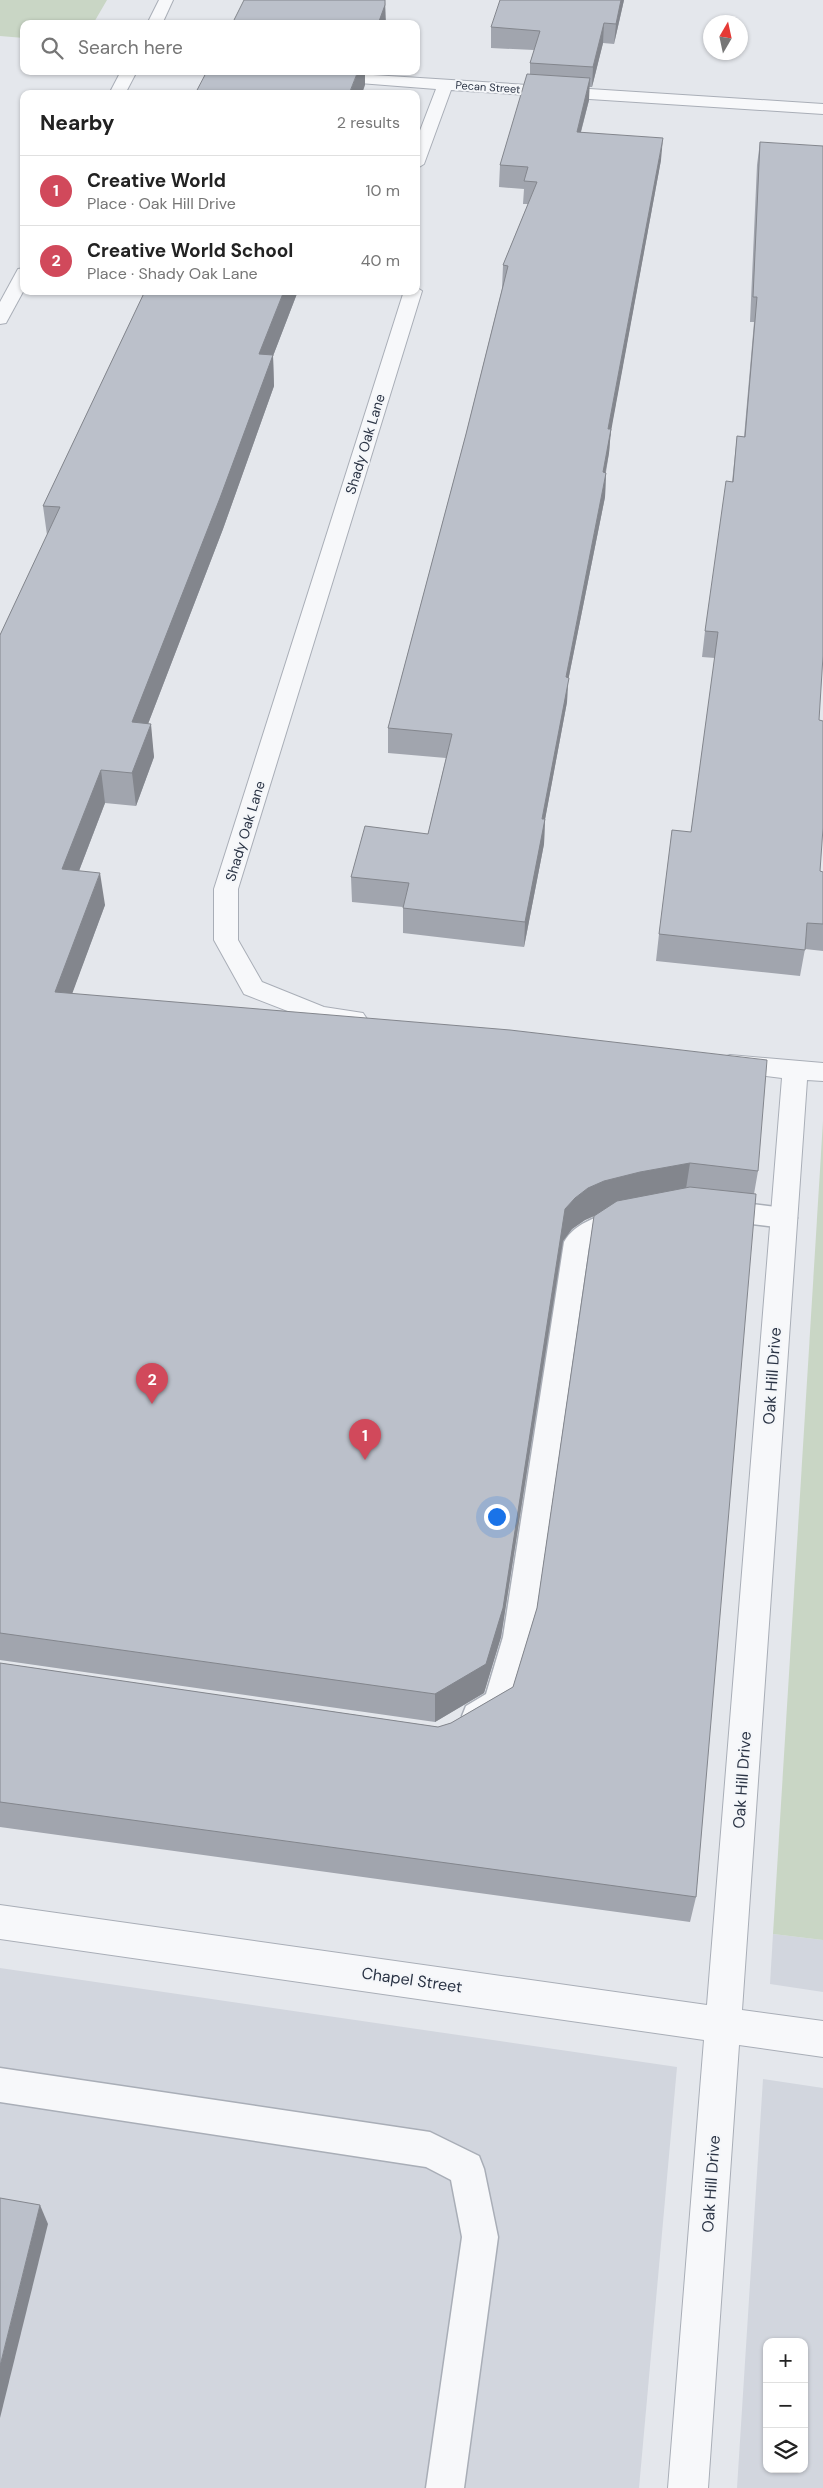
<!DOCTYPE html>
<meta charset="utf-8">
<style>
body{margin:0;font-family:"DM Sans",sans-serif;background:#f2f2f2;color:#222}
.controls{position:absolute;right:15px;bottom:15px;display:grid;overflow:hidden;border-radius:10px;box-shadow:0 1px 4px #0004}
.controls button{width:45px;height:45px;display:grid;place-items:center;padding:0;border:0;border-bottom:1px solid #e0e0e0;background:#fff;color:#222;font:25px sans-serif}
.compass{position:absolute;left:703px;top:15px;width:45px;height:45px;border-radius:50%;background:#fff;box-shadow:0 1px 4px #0004;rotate:9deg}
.you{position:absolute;left:496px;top:1516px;width:18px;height:18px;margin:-12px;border:4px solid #fff;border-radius:50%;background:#1a73e8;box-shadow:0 0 0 8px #1a73e833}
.badge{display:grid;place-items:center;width:32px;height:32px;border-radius:50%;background:#d1495b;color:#fff;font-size:16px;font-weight:700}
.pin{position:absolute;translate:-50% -41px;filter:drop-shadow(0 1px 2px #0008)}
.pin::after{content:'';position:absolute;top:26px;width:18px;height:15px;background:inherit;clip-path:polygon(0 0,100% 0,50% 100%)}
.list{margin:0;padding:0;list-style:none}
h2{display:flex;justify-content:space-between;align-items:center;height:65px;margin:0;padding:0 20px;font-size:21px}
h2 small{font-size:16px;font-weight:400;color:#767676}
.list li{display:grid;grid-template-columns:32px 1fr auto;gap:15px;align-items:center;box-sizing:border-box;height:70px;padding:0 20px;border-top:1px solid #e0e0e0}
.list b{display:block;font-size:19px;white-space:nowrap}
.list p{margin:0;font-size:16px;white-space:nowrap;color:#767676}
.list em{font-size:16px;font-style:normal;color:#767676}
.icon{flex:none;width:28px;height:28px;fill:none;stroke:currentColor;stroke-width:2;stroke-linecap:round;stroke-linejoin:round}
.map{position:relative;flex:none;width:823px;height:2488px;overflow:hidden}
.search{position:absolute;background:#fff;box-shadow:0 1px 4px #0004;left:20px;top:20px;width:400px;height:55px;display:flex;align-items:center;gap:12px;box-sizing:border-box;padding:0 18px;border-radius:10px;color:#767676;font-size:19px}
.panel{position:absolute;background:#fff;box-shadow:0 1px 4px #0004;left:20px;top:90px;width:400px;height:205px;border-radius:10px}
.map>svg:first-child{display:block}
.built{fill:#d2d6de;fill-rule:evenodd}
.green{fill:#c9d6c5}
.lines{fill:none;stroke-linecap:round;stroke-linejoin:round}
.service-casing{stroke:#a9aeb7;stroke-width:3}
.minor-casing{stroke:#a9aeb7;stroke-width:2}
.service{fill:#f7f8fa;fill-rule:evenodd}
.minor{fill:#f7f8fa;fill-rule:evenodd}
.wall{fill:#a1a5ae}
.shaded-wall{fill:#83868d}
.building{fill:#bbc0ca;stroke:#83868d}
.labels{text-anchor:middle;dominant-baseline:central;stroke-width:4;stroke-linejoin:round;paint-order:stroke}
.far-street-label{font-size:11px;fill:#2b3445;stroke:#f4f6f9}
.street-label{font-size:14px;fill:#2b3445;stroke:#f4f6f9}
.near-street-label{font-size:16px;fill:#2b3445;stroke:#f4f6f9}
</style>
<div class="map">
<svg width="823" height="2488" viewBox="0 0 823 2488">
<rect width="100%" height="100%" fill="#e4e7ec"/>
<g class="built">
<polygon points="773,1934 823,1940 823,1992 770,1984"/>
<polygon points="0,1968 677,2067 639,2488 0,2488"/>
<path d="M763 2079 823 2088V2488H737ZM767 2342H804V2469H767Z"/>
</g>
<g class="green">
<polygon points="0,0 107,0 93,24 24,24 24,38 0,36"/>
<polygon points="823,1121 823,1940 773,1934"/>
</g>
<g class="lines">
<g class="service-casing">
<g id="service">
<polygon points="719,1200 784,1208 793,1211 797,1218 793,1225 784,1228 719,1220 710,1217 706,1210 710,1203"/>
<path d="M624 1209 633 1212 637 1219 633 1226 613 1231 589 1247 533 1637 510 1713 477 1730 466 1726 462 1716 466 1706 486 1694 503 1637 564 1242C575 1222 603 1214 624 1209Z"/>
<polygon points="0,2068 430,2132 479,2156 484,2169 498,2237 464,2488 426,2488 462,2237 451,2180 426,2167 0,2102"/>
</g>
</g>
<g class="minor-casing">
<g id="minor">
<polygon points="159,0 173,0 162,24 147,24"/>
<polygon points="121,71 137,71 125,94 109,94"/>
<polygon points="326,72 823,104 823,114 451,90 424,164 416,169 416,141 436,89 321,80 318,77"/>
<polygon points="24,268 24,290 6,323 0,324 0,302 18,269"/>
<polygon points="416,287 422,291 238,889 238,940 262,982 324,1007 363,1013 367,1019 363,1025 354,1028 321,1024 244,994 214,940 214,889 404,291 416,291"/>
<polygon points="730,1055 823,1063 823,1081 807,1080 742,2010 823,2021 823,2057 739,2045 708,2488 668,2488 704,2040 0,1939 0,1905 707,2005 782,1078 721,1070 717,1064 721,1058"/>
</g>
</g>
<use href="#service" class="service"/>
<use href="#minor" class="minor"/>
</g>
<g class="wall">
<polygon points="624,0 614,44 603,43 592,87 589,87 589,100 581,132 661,160 611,429 609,453 606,472 605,497 568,681 567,702 545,819 544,844 524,947 403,933 403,907 352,902 351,877 428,834 446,758 388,753 388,728 466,434 502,289 503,265 528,204 523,204 524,189 499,187 500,165 530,74 530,63 534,50 491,48 491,27"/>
<polygon points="760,142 819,720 820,871 823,872 823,951 805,949 800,976 656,961 659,934 691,832 715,658 702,657 705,631 732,482 737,436 744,437 754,322 750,322 757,165"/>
<polygon points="145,291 298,291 273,356 274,386 223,529 148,724 154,757 136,806 105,803 79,871 105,905 72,993 758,1171 754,1194 696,1897 690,1922 0,1827 0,1663 438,1727 451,1723 513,1687 537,1608 594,1216 585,1220 572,1229 563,1241 501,1637 484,1693 435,1722 0,1660 0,635 47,535 43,506"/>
</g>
<g class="shaded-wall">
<polygon points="385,0 386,24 378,24"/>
<polygon points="621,0 624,0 614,44 616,24"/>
<polygon points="604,23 603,43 592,87 593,67"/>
<polygon points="358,71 365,71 365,85 362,94 349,94"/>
<polygon points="590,78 589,100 575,154 577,132"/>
<polygon points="663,138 661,160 607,453 608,429"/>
<polygon points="284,291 298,291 273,356 274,386 223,529 136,755 132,722 259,354"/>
<polygon points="611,429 609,453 601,496 603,472"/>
<polygon points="606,473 605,497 568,681 567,702 544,825 545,819 544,844 524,947 525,922 566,677"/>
<polygon points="151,724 154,757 136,806 132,773"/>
<polygon points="101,770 105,803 67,902 62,869"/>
<polygon points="100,873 105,905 61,1024 55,992"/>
<polygon points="690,1163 685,1195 601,1213 585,1220 572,1229 563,1241 501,1637 484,1693 435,1722 435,1694 565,1209 575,1198 588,1188 604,1181 640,1172"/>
<polygon points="40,2205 48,2224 0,2418 0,2366"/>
</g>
<g class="building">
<polygon points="244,0 385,0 385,5 378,24 232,24"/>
<polygon points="500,0 621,0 616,24 604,23 593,67 530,63 540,31 491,27"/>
<polygon points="207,71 358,71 349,94 195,94"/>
<polygon points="527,74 590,78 577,132 663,138 608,429 611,429 603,472 606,473 566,677 569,678 542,819 545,819 525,922 403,908 409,883 351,877 365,826 428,834 452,734 388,728 466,434 508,266 503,265 537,182 524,181 528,167 500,165"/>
<polygon points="760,142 823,146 823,656 819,720 823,721 823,828 820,871 823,872 823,924 807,923 805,950 659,934 672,830 691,832 718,632 705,631 726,481 733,482 737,436 745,437 757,297 753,297"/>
<polygon points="145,291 284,291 259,354 273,355 220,498 132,722 151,724 132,773 101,770 62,869 100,873 55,992 510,1030 767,1060 758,1171 690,1163 640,1172 604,1181 588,1188 575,1198 565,1209 503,1608 486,1664 435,1694 0,1633 0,635 60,507 43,506"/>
<polygon points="690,1187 756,1194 696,1897 0,1802 0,1663 438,1727 451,1723 513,1687 537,1608 594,1216 617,1201"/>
<polygon points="0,2198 40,2205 0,2366"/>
</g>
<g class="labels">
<g class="far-street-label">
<text transform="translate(488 87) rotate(4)">Pecan Street</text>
</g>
<g class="street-label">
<text transform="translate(365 444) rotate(-73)">Shady Oak Lane</text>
<text transform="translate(245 831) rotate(-73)">Shady Oak Lane</text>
</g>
<g class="near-street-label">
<text transform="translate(772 1376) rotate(-86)">Oak Hill Drive</text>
<text transform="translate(742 1780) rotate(-86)">Oak Hill Drive</text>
<text transform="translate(412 1980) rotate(8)">Chapel Street</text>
<text transform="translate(711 2184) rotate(-86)">Oak Hill Drive</text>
</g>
</g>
</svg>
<div class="controls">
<button>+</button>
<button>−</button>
<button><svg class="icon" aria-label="layers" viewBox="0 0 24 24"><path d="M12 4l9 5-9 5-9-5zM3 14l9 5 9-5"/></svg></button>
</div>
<svg class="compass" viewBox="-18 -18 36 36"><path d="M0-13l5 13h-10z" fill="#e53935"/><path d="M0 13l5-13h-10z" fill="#767676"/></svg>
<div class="you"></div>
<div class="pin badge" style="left:365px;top:1460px">1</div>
<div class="pin badge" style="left:152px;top:1404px">2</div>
<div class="search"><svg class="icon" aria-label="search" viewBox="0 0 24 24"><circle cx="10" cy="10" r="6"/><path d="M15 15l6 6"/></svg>Search here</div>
<section class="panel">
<h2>Nearby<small>2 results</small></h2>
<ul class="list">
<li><span class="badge">1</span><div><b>Creative World</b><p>Place · Oak Hill Drive</p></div><em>10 m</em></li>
<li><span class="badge">2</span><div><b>Creative World School</b><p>Place · Shady Oak Lane</p></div><em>40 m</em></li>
</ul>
</section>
</div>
